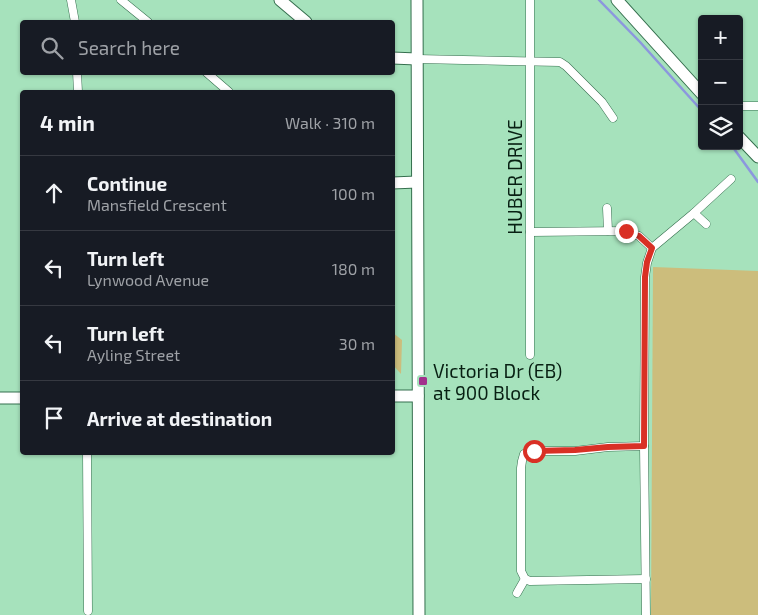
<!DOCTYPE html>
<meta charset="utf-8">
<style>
body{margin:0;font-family:"Exo 2",sans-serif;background:#242831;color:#f1f3f6}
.controls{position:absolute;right:15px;top:15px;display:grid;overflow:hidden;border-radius:5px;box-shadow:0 1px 4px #0004}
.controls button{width:45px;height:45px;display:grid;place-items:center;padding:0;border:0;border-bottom:1px solid #363941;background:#171b24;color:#f1f3f6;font:25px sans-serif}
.stop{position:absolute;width:15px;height:15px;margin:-11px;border:4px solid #d93025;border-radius:50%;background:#fff}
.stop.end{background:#d93025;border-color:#fff;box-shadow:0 1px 5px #0008}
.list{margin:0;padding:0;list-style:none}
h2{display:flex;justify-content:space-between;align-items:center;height:65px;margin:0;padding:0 20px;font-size:21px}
h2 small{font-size:16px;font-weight:400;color:#9ea1a6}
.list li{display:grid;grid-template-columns:32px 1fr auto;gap:15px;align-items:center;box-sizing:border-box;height:75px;padding:0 20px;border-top:1px solid #363941}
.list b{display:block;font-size:19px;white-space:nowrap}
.list p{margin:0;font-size:16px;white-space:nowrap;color:#9ea1a6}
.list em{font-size:16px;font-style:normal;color:#9ea1a6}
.icon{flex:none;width:28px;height:28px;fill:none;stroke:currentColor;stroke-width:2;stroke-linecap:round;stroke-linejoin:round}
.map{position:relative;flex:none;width:758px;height:615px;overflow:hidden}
.search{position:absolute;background:#171b24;box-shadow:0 1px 4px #0004;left:20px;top:20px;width:375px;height:55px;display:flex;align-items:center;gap:12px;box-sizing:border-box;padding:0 18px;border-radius:5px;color:#9ea1a6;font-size:19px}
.panel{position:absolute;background:#171b24;box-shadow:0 1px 4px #0004;left:20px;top:90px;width:375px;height:365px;border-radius:5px}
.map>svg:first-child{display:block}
.green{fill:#ccbd7c}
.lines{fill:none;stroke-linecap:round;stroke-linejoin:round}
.stream{stroke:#8c97de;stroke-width:2.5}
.street-casing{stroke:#356f4e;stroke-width:9}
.secondary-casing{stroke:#356f4e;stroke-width:13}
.street{stroke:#fff;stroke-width:8}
.secondary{stroke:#fff;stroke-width:11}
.route{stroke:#d93025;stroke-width:6}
.poi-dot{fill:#a2308c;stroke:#a6e2bc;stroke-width:2}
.labels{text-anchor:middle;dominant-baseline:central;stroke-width:5;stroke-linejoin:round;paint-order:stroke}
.street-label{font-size:19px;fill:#082013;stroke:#a6e2bc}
.poi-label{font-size:19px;fill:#082013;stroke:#a6e2bc;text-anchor:start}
</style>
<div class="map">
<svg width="758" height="615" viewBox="0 0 758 615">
<rect width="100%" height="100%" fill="#a6e2bc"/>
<g class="green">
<polygon points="653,267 758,271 758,615 651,615"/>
<polygon points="393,333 402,340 401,374 393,365"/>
</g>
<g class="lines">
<g class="stream">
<polyline points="599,0 640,42 702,111"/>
<polyline points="732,146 758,182"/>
</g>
<g class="street-casing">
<g id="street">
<polyline points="71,0 75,22"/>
<polyline points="121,0 148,22"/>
<polyline points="530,0 530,355"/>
<polyline points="417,59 560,62 566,66 602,102 613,118"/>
<polyline points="77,72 78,92"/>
<polyline points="206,72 229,92"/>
<polyline points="739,106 758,106"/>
<polyline points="607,208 608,231"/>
<polyline points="694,213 706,224"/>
<polyline points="530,232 626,231 639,236 652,248"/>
<polyline points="644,446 608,447 575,451 534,451 529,452 524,454 522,461 521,468 521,571 525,579 530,581 646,579"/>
<polyline points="87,452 88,611"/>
<polyline points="517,593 525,579"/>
<polyline points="646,615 644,446 645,277 647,263 652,248 694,213 731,179"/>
</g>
</g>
<g class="secondary-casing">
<g id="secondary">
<polyline points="280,0 306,22"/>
<polyline points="417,0 419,615"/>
<polyline points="617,0 702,94"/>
<polyline points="392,58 417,59"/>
<polyline points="739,137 758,157"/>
<polyline points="392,183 417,182"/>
<polyline points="392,396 418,396"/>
<polyline points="0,398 22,398"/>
</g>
</g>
<use href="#street" class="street"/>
<use href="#secondary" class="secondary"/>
</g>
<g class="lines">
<polyline class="route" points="534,451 575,450 608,447 644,446 645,277 647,262 652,248 639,236 626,231"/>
</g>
<rect class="poi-dot" x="418" y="376" width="10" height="10" rx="2.5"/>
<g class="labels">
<g class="street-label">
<text transform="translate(514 177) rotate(-90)">HUBER DRIVE</text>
</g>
<g class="poi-label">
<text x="433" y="370">Victoria Dr (EB)<tspan x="433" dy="22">at 900 Block</tspan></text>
</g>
</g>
</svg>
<div class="controls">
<button>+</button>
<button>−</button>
<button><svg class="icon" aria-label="layers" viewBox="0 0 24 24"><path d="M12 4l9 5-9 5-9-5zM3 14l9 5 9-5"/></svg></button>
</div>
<div class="stop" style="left:534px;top:451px"></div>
<div class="stop end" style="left:626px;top:231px"></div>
<div class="search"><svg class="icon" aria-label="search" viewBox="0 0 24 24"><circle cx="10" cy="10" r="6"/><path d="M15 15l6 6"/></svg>Search here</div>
<section class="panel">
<h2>4 min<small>Walk · 310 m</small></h2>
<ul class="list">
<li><svg class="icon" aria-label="ahead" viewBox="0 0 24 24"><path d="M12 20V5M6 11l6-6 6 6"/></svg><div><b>Continue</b><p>Mansfield Crescent</p></div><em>100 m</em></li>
<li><svg class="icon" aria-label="left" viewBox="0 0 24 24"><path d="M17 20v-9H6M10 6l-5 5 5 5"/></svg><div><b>Turn left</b><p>Lynwood Avenue</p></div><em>180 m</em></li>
<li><svg class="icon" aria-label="left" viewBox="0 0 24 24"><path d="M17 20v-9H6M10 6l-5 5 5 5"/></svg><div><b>Turn left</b><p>Ayling Street</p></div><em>30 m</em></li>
<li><svg class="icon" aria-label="arrive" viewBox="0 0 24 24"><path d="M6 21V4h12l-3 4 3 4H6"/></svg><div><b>Arrive at destination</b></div></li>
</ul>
</section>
</div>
